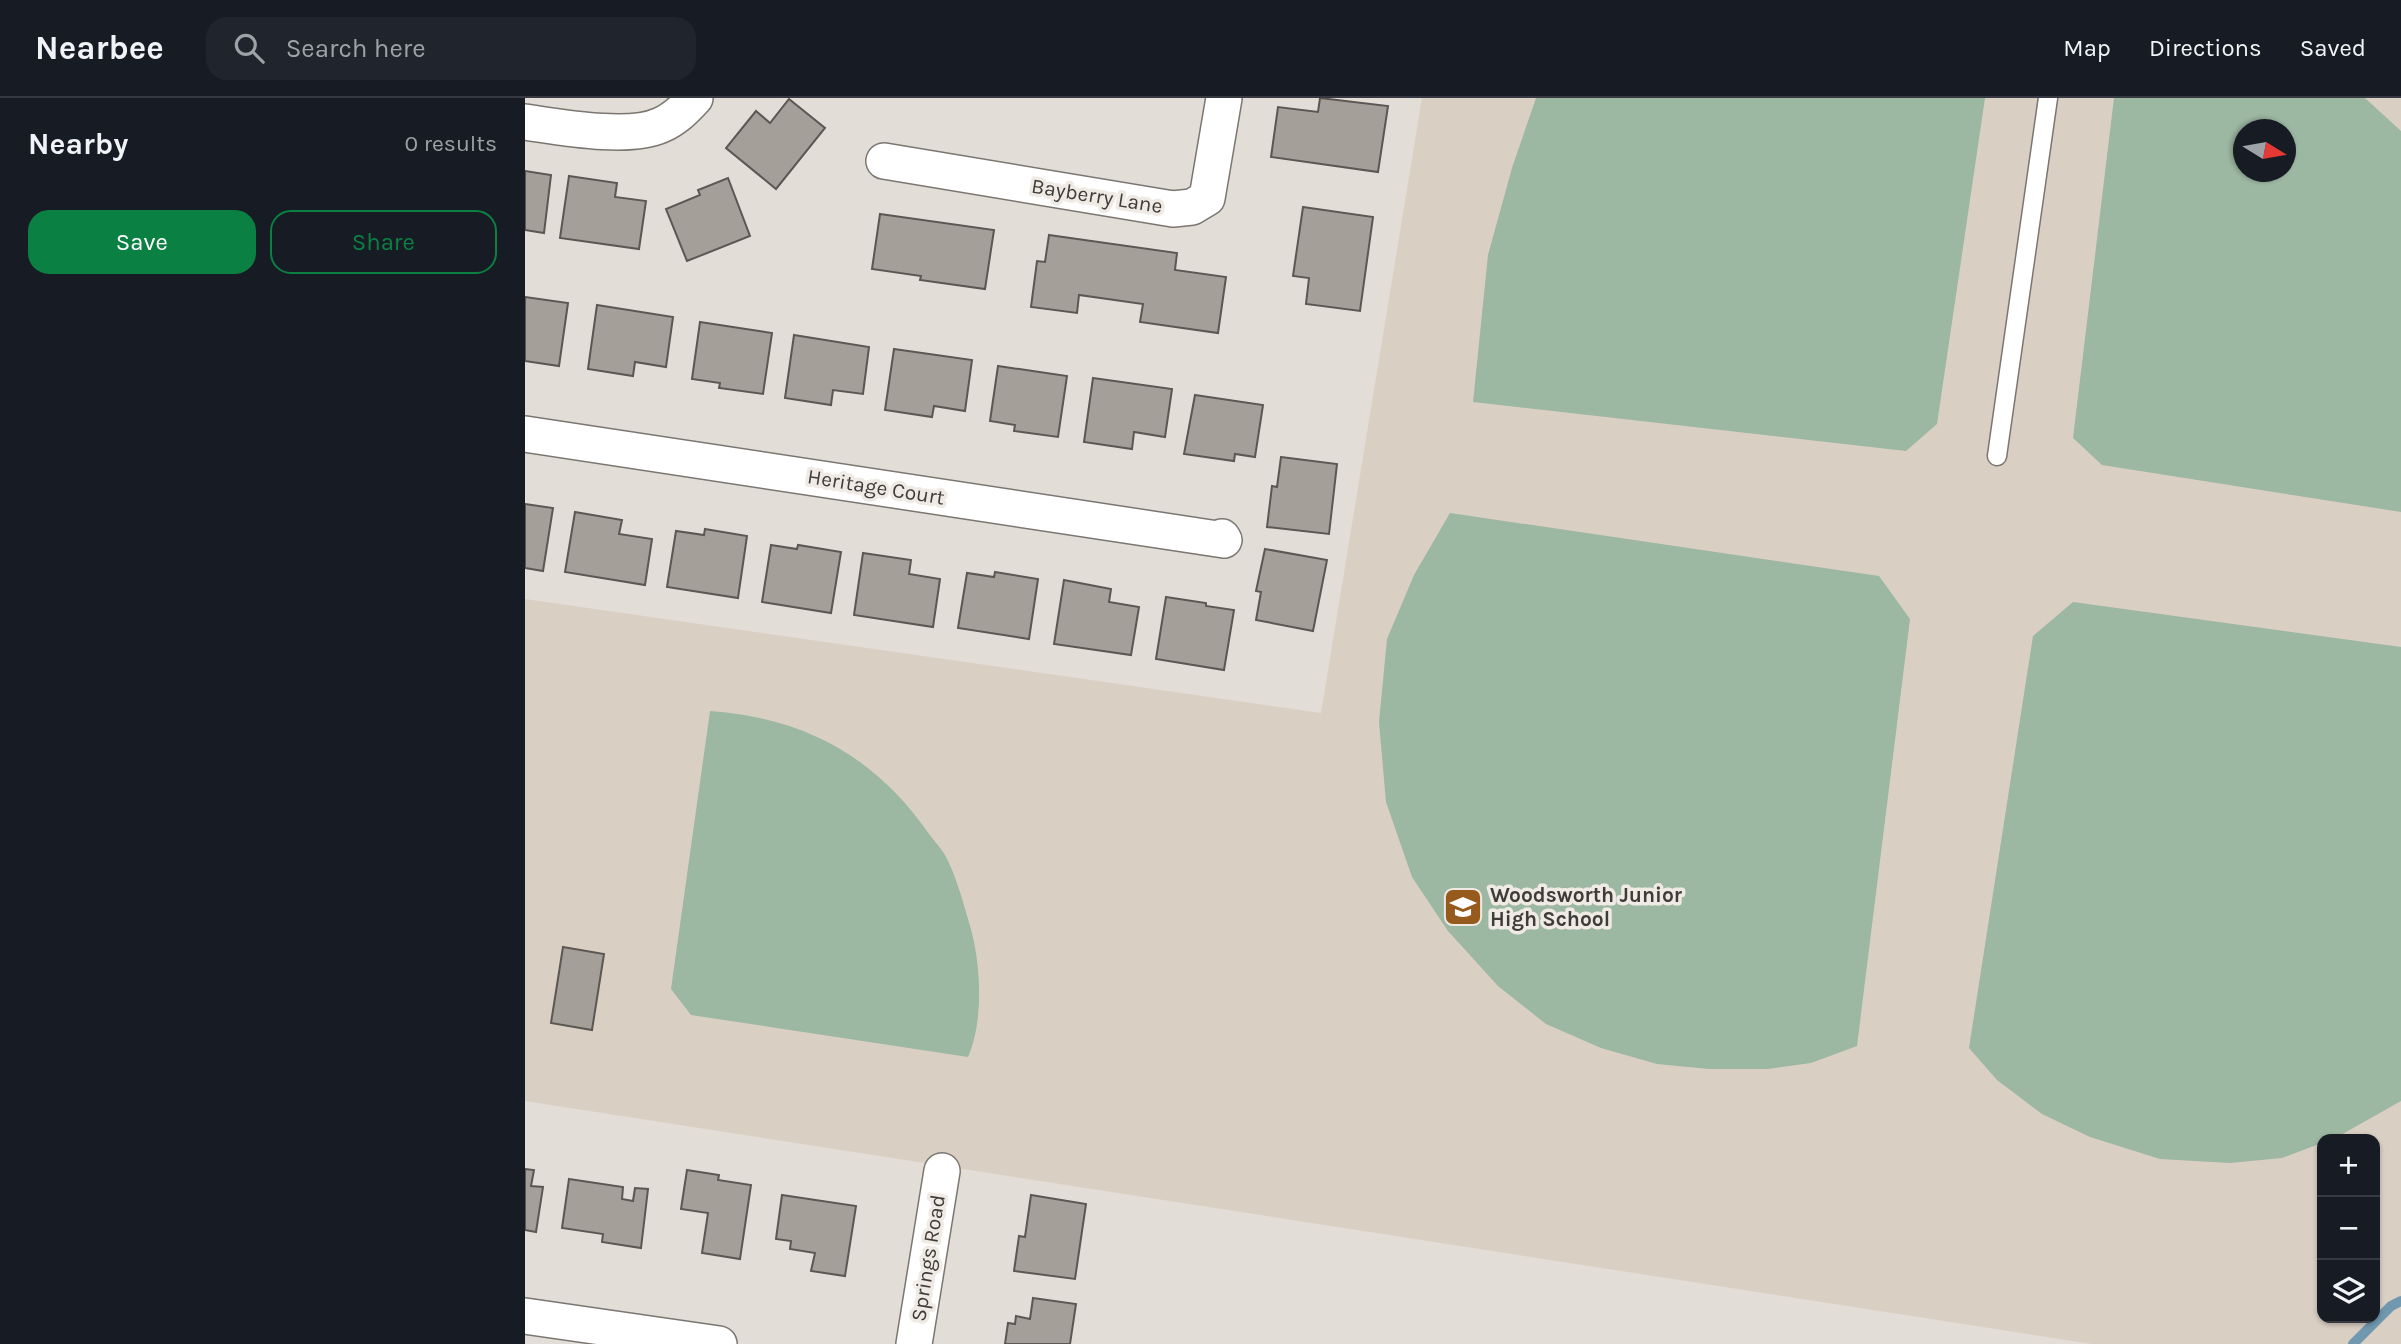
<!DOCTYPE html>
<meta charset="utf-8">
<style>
body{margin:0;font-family:Karla,sans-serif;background:#20242c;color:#f1f3f6}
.controls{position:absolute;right:21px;bottom:21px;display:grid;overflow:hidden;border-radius:14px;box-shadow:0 2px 5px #0004}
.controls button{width:63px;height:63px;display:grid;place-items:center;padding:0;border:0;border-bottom:2px solid #363941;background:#171b24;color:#f1f3f6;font:35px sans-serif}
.compass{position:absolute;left:1708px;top:21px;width:63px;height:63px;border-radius:50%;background:#171b24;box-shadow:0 2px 5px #0004;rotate:101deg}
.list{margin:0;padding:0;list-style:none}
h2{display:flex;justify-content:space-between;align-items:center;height:91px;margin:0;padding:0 28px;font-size:30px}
h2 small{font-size:23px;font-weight:400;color:#9ea1a6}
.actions{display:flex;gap:14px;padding:21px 28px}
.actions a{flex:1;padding:16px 0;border:2px solid #0b8043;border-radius:21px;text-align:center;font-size:24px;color:#0b8043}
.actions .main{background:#0b8043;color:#fff}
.icon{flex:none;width:38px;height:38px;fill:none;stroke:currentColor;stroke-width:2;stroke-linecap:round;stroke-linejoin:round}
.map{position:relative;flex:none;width:1876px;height:1246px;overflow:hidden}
header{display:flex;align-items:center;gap:42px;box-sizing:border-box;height:98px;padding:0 35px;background:#171b24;border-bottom:2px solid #363941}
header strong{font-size:33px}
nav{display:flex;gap:38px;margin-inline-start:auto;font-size:24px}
.search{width:490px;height:63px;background:#20242c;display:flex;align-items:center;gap:18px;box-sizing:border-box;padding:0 24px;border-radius:21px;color:#9ea1a6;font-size:26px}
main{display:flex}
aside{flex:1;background:#171b24}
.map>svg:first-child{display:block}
.built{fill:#dacfc3;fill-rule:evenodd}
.green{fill:#9cb7a2;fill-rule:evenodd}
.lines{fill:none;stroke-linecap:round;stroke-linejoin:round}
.stream{stroke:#7098af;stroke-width:10}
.building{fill:#a49f99;stroke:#5b5752;stroke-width:2}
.service-casing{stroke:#7b7671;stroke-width:21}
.minor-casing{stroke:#7b7671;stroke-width:38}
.service{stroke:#fff;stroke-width:18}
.minor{stroke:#fff;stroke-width:35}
.labels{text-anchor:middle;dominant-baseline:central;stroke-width:7;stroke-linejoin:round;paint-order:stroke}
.street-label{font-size:21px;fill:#3e3c3a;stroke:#f0eae4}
.poi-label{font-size:21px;font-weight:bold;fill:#3e3c3a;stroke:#f0eae4;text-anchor:start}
</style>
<header>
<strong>Nearbee</strong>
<div class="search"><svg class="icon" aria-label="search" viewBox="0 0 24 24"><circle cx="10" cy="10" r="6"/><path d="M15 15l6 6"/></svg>Search here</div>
<nav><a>Map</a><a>Directions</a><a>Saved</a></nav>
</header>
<main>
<aside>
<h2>Nearby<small>0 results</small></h2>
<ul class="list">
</ul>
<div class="actions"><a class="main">Save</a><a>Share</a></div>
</aside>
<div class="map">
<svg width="1876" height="1246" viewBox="0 0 1876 1246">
<rect width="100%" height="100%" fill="#e3ddd7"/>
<path class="built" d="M897 0H1876V1246H1567L0 1003V501L796 615ZM1718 32H1760V74H1718ZM1797 1041H1850V1220H1797Z"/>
<g class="green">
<polygon points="1011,0 1460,0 1412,326 1381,353 948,304 963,157 987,70"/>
<path d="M1589 0H1840L1876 33V414L1577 367 1548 340ZM1718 32H1760V74H1718Z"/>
<polygon points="925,415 1354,478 1385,521 1332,948 1286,965 1243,971 1184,971 1132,966 1076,950 1021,926 973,888 923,833 887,779 861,704 854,624 862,541 889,477"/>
<polygon points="1548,504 1876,549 1876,1003 1814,1038 1797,1041 1797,1045 1757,1060 1705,1065 1635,1061 1565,1039 1517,1016 1472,982 1444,950 1508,538"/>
<path d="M185 613C279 620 350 658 404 736 409 743 416 750 420 757 431 777 439 807 445 828 456 865 459 923 443 959L166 917 146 891Z"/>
</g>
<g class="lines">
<polyline class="stream" points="1828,1246 1866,1208 1876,1203"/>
</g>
<g class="building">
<polygon points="795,0 863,8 853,74 746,59 753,9 793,14"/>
<polygon points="264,1 300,30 251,91 201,50 231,13 245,25"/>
<polygon points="0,73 26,77 19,135 0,132"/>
<polygon points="44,78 92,85 90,99 121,103 114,151 35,140"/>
<polygon points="203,80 225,138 162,163 141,111 175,97 173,92"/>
<polygon points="778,109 848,119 835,213 781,206 784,180 768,178"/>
<polygon points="355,116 469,132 460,191 395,182 396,178 347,171"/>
<polygon points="524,137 652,155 650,172 701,179 693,235 615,224 618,206 554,197 552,215 506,209 512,163 520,164"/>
<polygon points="0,199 43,205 34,268 0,263"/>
<polygon points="72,207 148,219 141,269 110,264 108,278 63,271"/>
<polygon points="175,224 247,235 238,296 194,290 195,285 167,281"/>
<polygon points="269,237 344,249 338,296 308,292 306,307 260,300"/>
<polygon points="369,251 447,262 440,313 409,308 407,319 360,312"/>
<polygon points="473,268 542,278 533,339 489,333 490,327 465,323"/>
<polygon points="568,280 647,291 640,339 609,334 607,351 559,344"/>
<polygon points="670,297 738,307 730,359 710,356 709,363 659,356"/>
<polygon points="756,359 812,366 804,436 742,429 747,388 752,389"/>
<polygon points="0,406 28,410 18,473 0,470"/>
<polygon points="50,414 97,422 94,436 127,441 120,487 40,474"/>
<polygon points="180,431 222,438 213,500 142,489 151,433 179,437"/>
<polygon points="246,447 272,451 273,447 316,454 306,515 237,504"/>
<polygon points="740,451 802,462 788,533 731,522 736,494 731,493"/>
<polygon points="338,455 386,462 384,476 415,481 408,529 329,517"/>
<polygon points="470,474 513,481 504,541 433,530 442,475 469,479"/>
<polygon points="539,482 586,491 584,504 614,509 606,557 529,546"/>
<polygon points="641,499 681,505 681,508 709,512 699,572 631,561"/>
<polygon points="38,849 79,856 67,932 26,925"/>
<polygon points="0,1071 9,1072 6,1088 18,1089 11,1134 0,1132"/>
<polygon points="162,1072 194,1077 193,1082 226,1087 215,1161 177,1155 183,1115 156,1111"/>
<polygon points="44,1081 98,1089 97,1101 108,1103 110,1090 123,1091 116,1150 77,1144 78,1136 37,1130"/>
<polygon points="257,1097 331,1108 320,1178 286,1173 290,1155 265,1151 266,1143 251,1141"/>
<polygon points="506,1097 561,1106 550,1181 489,1173 494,1138 500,1139"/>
<polygon points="508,1200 551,1206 545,1246 480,1246 483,1225 490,1226 491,1218 505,1221"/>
</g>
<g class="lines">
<g class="service-casing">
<polyline id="service" points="1472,358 1523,0"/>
</g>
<g class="minor-casing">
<g id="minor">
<path d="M0 24C35 29 104 42 136 27 150 21 160 11 170 0"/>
<polyline points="359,63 648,111 667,109 682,100 699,0"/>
<polyline points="0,336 699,442 697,439"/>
<polyline points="0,1218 194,1246"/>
<polyline points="389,1246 417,1073"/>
</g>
</g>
<use href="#service" class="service"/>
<use href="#minor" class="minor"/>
</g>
<defs>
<g id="school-square" transform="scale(2.0125)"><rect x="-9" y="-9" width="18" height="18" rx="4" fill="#965a1d" stroke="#f0eae4"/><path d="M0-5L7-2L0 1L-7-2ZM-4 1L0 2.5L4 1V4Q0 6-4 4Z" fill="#fff"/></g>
</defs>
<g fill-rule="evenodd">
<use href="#school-square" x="938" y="809"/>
</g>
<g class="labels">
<g class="street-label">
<text transform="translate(572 98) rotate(9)">Bayberry Lane</text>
<text transform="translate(351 389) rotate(9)">Heritage Court</text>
<text transform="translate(403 1160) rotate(-81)">Springs Road</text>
</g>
<g class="poi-label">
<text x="965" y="797">Woodsworth Junior<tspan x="965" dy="24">High School</tspan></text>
</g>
</g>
</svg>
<div class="controls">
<button>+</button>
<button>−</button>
<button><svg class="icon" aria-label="layers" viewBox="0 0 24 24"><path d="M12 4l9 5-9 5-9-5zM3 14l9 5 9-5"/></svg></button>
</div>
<svg class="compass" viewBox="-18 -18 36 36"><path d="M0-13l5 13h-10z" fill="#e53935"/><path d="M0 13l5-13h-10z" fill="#9ea1a6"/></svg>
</div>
</main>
